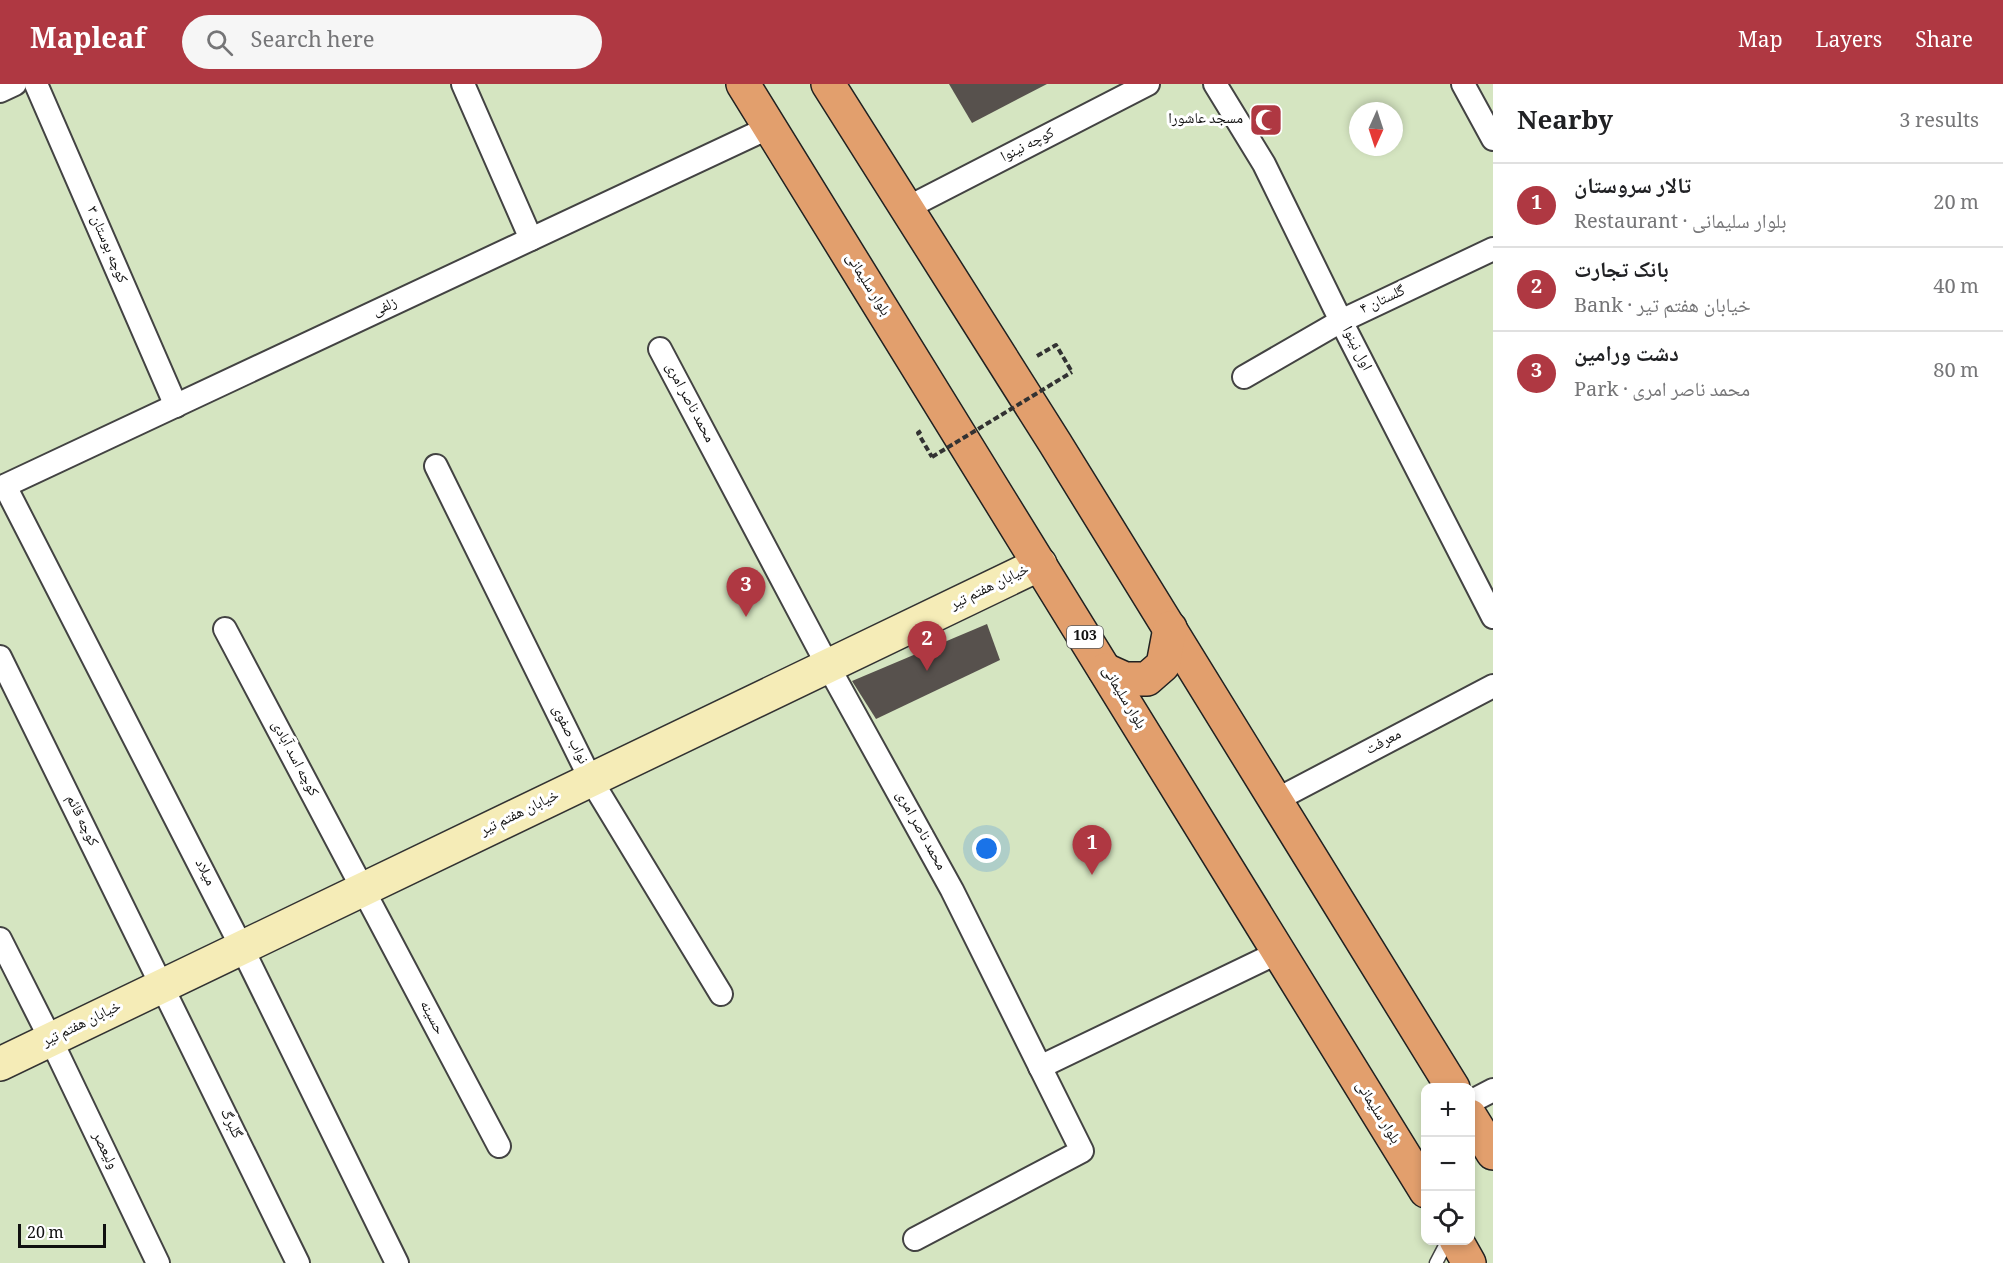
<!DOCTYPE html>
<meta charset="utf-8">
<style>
body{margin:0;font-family:Georgia,"Noto Naskh Arabic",serif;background:#f6f6f6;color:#202124}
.controls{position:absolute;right:18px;bottom:18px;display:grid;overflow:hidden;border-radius:12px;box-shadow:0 3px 9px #0003}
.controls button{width:54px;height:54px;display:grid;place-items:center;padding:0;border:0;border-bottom:2px solid #e0e0e0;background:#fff;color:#202124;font:30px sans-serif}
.compass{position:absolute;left:1349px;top:18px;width:54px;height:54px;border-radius:50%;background:#fff;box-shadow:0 3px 9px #0003;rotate:183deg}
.scale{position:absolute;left:18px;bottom:15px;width:88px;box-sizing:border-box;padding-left:6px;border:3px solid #101010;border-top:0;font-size:16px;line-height:21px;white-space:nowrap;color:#101010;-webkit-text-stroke:4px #fff;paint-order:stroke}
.you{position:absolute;left:987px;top:765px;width:21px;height:21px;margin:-15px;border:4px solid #fff;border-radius:50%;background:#1a73e8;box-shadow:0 0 0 9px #1a73e833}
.badge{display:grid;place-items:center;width:39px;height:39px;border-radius:50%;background:#af3842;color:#fff;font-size:20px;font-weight:700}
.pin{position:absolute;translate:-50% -50px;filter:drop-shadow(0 2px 3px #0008)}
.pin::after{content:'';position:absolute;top:32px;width:21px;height:18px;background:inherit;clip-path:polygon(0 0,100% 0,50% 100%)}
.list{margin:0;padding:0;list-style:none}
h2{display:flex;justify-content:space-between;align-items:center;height:78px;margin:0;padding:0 24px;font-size:26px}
h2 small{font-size:20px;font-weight:400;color:#757577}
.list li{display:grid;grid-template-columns:39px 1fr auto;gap:18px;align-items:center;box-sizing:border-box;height:84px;padding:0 24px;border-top:2px solid #e0e0e0}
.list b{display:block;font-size:22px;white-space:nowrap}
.list p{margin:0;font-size:20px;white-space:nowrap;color:#757577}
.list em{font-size:20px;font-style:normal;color:#757577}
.icon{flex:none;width:33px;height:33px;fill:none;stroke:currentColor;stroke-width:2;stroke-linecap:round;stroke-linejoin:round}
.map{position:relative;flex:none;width:1493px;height:1179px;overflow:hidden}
header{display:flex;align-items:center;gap:36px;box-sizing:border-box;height:84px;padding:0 30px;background:#af3842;color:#fff}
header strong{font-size:28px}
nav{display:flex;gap:33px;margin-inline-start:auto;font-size:21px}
.search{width:420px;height:54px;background:#f6f6f6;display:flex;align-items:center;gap:15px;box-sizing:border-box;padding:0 21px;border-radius:33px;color:#757577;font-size:22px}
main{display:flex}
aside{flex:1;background:#fff}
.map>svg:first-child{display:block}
.green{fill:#d5e5c1;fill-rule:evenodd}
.building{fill:#57514d}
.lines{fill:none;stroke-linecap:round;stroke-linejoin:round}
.lane-casing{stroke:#434343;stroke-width:15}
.street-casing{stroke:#434343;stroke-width:26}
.secondary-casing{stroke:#323232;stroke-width:36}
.highway-casing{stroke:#212121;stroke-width:36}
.path{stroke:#323232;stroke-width:4;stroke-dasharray:6 3;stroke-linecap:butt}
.lane{stroke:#fff;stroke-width:12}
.street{stroke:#fff;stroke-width:22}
.secondary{stroke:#f5ecb7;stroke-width:33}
.highway{stroke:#e29f6d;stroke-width:33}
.path-bridge{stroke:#323232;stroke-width:4;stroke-dasharray:6 3;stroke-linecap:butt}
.labels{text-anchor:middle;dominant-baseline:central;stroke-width:6;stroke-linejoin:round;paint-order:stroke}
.shield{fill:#fff;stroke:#585858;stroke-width:1.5}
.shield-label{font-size:14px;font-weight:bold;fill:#101010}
.poi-label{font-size:15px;fill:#101010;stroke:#fff;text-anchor:end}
.street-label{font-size:15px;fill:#101010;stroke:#fff}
</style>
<header>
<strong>Mapleaf</strong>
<div class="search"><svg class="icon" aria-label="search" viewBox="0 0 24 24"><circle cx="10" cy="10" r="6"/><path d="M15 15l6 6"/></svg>Search here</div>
<nav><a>Map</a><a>Layers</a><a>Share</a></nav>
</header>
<main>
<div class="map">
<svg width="1493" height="1179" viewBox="0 0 1493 1179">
<rect width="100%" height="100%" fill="#fefbf4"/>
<path class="green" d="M0 0H1493V1179H0ZM1358 27H1394V63H1358ZM1426 1004H1470V1156H1426Z"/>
<g class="building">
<polygon points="949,0 1047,0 972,39"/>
<polygon points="987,540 1000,576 876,635 852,597"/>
</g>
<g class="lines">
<g class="lane-casing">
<polyline id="lane" points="1436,1179 1448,1156"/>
</g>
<g class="street-casing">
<g id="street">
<polyline points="36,0 176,322"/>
<polyline points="463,0 531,155"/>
<polyline points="1215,0 1264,80 1341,237 1493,533"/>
<polyline points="1463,0 1493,55"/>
<polyline points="0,7 15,0"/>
<polyline points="907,124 1148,0"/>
<polyline points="660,265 828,582 952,806 1082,1067 915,1155"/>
<polyline points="1244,293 1341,237 1493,165"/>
<polyline points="436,382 591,696 721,910"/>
<polyline points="5,402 242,864 397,1179"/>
<polyline points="0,404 770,43"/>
<polyline points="225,545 499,1062"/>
<polyline points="0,573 298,1179"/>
<polyline points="1276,716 1493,602"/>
<polyline points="0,855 51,956 158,1179"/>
<polyline points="1040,983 1279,868"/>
<polyline points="1470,1018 1493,1006"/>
</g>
</g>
<g class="secondary-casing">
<polyline id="secondary" points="0,980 1040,480"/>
</g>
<g class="highway-casing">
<g id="highway">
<polyline points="743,0 1426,1107"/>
<polyline points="828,0 1055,359 1453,1004"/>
<polyline points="1105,586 1125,595 1147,595 1163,581 1170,544"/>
<polyline points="1470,1032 1493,1069"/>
<polyline points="1456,1156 1469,1179"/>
</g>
</g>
<g class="path">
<polyline points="1037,272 1056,261 1072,288"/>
<polyline points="921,347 918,349 932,373"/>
</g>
<use href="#lane" class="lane"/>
<use href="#street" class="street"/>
<use href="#secondary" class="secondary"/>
<use href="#highway" class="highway"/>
<polyline class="path-bridge" points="932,373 1072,288"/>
</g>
<defs>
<g id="mosque-square" transform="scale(1.725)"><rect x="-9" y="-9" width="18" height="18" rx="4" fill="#af3842" stroke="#fff"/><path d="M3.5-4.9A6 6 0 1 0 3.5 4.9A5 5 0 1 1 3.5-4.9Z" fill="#fff"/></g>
</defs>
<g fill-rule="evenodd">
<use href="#mosque-square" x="1266" y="36"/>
</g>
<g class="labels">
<rect class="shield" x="1067" y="542" width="36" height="22" rx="4.5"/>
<g class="shield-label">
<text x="1085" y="553">103</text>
</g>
<g class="poi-label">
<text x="1243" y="36">مسجد عاشورا</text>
</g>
<g class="street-label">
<text transform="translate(1028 62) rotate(-27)">کوچه نینوا</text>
<text transform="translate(106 161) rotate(67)">کوچه بوستان ۳</text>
<text transform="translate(867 201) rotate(58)">بلوار سلیمانی</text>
<text transform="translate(1383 217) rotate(-25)">گلستان ۴</text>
<text transform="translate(385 224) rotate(-25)">زلفی</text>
<text transform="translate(1356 265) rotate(63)">اول نینوا</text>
<text transform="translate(689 319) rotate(62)">محمد ناصر امری</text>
<text transform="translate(990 504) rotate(-26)">خیابان هفتم تیر</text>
<text transform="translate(1123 614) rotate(59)">بلوار سلیمانی</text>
<text transform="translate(569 651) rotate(64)">نواب صفوی</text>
<text transform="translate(1384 659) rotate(-28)">معرفت</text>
<text transform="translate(294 675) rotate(62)">کوچه اسد آبادی</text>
<text transform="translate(520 730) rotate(-26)">خیابان هفتم تیر</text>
<text transform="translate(81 737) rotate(64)">کوچه قائم</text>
<text transform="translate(920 747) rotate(61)">محمد ناصر امری</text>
<text transform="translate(204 789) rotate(63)">میلاد</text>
<text transform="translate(431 934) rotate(62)">حسینه</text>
<text transform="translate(82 941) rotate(-26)">خیابان هفتم تیر</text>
<text transform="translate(1377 1029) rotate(58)">بلوار سلیمانی</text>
<text transform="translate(230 1040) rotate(64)">گلبرگ</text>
<text transform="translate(104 1067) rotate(64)">ولیعصر</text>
</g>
</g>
</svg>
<div class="controls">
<button>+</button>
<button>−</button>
<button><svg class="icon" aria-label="locate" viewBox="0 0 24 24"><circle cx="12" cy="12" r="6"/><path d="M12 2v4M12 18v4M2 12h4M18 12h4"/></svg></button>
</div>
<svg class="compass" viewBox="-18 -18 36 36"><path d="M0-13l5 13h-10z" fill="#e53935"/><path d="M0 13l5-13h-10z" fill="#757577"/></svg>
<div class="scale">20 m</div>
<div class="you"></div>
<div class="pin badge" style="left:1092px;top:791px">1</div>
<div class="pin badge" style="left:927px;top:587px">2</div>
<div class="pin badge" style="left:746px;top:533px">3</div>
</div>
<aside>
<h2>Nearby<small>3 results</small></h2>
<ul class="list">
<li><span class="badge">1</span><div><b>تالار سروستان</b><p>Restaurant · بلوار سلیمانی</p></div><em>20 m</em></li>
<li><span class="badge">2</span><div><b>بانک تجارت</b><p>Bank · خیابان هفتم تیر</p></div><em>40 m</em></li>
<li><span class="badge">3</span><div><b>دشت ورامین</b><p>Park · محمد ناصر امری</p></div><em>80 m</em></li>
</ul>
</aside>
</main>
